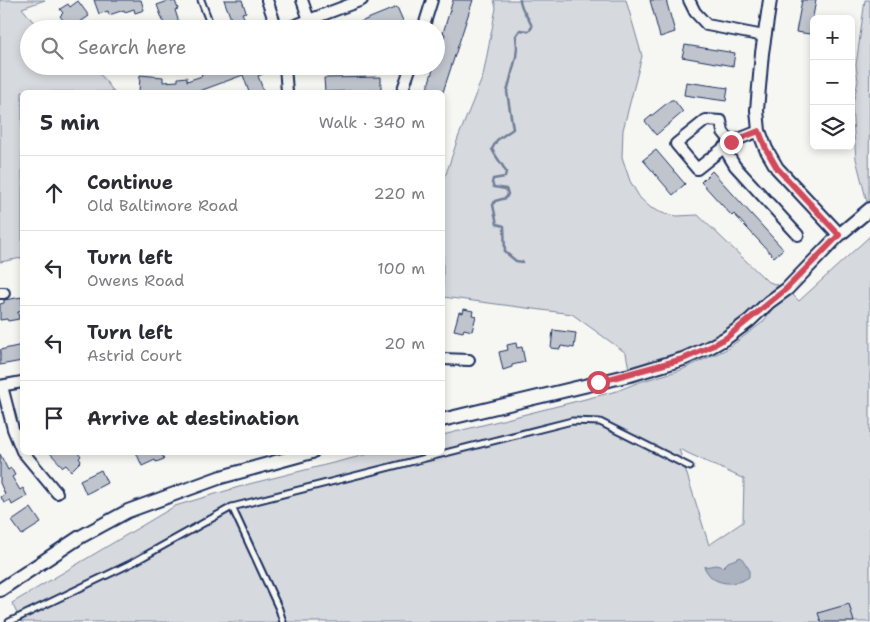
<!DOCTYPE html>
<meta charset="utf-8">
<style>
body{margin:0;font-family:"Shantell Sans",sans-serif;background:#f7f7f7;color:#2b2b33}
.controls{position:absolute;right:15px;top:15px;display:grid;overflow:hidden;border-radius:8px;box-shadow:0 2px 8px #0003}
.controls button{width:45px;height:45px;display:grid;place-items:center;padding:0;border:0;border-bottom:1px solid #e1e1e2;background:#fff;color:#2b2b33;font:25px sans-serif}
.stop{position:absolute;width:15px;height:15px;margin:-11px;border:4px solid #d1495b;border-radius:50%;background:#fff}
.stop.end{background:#d1495b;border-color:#fff;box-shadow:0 1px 5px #0008}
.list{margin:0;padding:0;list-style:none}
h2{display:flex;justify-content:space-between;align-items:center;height:65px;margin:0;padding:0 20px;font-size:21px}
h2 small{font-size:16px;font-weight:400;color:#7c7c81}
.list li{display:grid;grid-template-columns:32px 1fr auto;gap:15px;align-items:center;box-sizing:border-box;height:75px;padding:0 20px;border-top:1px solid #e1e1e2}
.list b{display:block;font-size:19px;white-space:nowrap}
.list p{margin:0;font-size:16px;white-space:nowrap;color:#7c7c81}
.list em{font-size:16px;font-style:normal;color:#7c7c81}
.icon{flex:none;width:28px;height:28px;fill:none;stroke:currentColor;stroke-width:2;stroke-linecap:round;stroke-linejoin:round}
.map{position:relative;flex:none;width:870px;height:622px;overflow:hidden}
.search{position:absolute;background:#fff;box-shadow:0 2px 8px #0003;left:20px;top:20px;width:425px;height:55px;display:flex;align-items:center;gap:12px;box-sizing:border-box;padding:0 18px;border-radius:28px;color:#7c7c81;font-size:19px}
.panel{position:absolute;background:#fff;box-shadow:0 2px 8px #0003;left:20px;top:90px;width:425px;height:365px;border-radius:8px}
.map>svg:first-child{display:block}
.green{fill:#d6d9dd;stroke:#78849e;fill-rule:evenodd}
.water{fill:#abb2c0;stroke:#717e99}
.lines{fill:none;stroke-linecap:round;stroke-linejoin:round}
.stream{stroke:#717e99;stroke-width:2.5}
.building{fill:#c0c4cd;stroke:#1b2f5e}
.service-casing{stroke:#1b2f5e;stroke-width:9}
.minor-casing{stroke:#1b2f5e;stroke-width:14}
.tertiary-casing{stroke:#1b2f5e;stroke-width:16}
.service{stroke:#f6f6f2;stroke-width:5}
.minor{stroke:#f6f6f2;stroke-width:10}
.tertiary{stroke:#f6f6f2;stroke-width:12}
.route{stroke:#d1495b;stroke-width:6}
</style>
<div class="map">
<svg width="870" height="622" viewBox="0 0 870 622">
<rect width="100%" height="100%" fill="#f6f6f2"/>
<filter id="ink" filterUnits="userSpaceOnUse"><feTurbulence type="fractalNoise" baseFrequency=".02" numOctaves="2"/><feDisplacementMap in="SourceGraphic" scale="10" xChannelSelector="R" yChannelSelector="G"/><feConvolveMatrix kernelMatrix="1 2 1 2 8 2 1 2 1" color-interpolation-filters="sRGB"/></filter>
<g filter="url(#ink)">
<g class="green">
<polygon points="0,0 45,0 22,8 39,29 29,29 29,66 94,66 114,92 22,92 22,258 0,262"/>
<path d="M494 0H626L642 56 623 130 622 157 630 181 640 198 651 208 665 214 677 216 698 215 767 281 787 289 799 301 870 236V622H21L12 603 175 506 249 484 373 453 442 452 443 435 617 391 639 382 681 370 727 349 763 322 785 291 726 338 630 375 626 353 572 314 443 297V176L446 174 458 138 483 76 496 8ZM679 449 744 479 743 522 709 545Z"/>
<polygon points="865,0 870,0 869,210 856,159 852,107 858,81 856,65"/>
</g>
<path class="water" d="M741 557 749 569V577C741 583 727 585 718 581 711 579 707 572 704 567L716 565 723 567 728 562Z"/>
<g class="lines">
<path class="stream" d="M520 0C521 11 529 17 532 27L529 31 520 30 516 36 517 47 516 57 507 92 513 129 497 140 492 149C496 158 502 163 506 172L505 177 493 179 492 183 494 187 506 189 508 194 506 198 495 201 493 205 497 224 504 226 505 252 516 261 523 262"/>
</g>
<g class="building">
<polygon points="94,0 141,0 144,10 135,13 134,9 125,12 124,10 109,15 108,11 99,14"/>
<polygon points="171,0 171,2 175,1 178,9 175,10 181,29 166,29 157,5"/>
<polygon points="224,0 242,0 246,12 242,13 246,22 234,27"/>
<polygon points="453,0 473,0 443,92 426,92 434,66 436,66 436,60 445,34 443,33"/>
<polygon points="650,0 666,0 675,32 660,37"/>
<polygon points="802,0 816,0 812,22 814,23 813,31 810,31 810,34 796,32"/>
<polygon points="78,1 89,16 70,29 60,16 63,13 60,9 68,4 70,7"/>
<polygon points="397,7 404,23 390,29 343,29"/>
<polygon points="685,45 735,53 733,66 682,57"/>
<polygon points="229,66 261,66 263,74 258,76 264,92 249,92 243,75 197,92 139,92 140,75 163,77 163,82 178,81 178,78 187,77 187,81 202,76 201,73 210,70 210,73"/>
<polygon points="381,77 381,90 325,92 324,78"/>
<polygon points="686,82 728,88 726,101 684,95"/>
<polygon points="671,100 674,100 683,112 656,135 645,121"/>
<polygon points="656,150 685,184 673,195 643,160"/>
<polygon points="712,171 783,249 774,257 734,214 732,216 701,182"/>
<polygon points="22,297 22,311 18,312 19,319 8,321 7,319 0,320 0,304 4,303 4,300"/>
<polygon points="464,309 473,311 472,315 476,316 472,331 464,329 463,332 454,330 459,312 463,313"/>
<polygon points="553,330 576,333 574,348 561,346 560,349 551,348"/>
<polygon points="516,343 517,348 522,347 525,362 512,365 512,367 503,370 499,352 508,350 507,345"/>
<polygon points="22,345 22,361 0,365 0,350"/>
<polygon points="49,452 78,452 81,456 79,458 81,461 71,471 66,465 63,467"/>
<polygon points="136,452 161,452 164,459 156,462 155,460 142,466"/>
<polygon points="0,454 8,470 11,468 15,475 12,477 20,490 23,488 27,496 12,505 10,500 4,503 1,497 5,494 0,483"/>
<polygon points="101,470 107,483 86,494 80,480"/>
<polygon points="31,508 41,523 22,535 12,521"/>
<polygon points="849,604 854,622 821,622 818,613"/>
</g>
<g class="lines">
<g class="service-casing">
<g id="service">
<polyline points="201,0 212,29"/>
<polyline points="232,507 279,609 283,622"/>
<polyline points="9,622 132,563 232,507 572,421 600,422 690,467"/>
</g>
</g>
<g class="minor-casing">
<g id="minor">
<polyline points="267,0 277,29"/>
<polyline points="302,0 309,20"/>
<polyline points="689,0 695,12 707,25 764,36"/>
<polyline points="285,29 362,0"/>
<polyline points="423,29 432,0"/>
<polyline points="285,66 287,92"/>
<polyline points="402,92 411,66"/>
<polyline points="731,142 723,132 721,121 706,120 676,144 697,169 731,142 759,131"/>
<polyline points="724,148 735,166 798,235"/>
<polyline points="0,293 4,293"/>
<polyline points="442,359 469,360"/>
<polyline points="0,386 22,382"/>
<polyline points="2,386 13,429 22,451"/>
<polyline points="23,452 57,493"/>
</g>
</g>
<g class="tertiary-casing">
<g id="tertiary">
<polyline points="770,0 762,53 757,110 759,131 766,149 777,168 834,229 839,235"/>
<polyline points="442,420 630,375 683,359 710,347 726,338 749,321 769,302 787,289 839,235 870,209"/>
<polyline points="0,590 80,537 128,511 221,477 312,452"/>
</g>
</g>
<use href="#service" class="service"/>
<use href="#minor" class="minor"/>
<use href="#tertiary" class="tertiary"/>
</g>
</g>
<g class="lines" filter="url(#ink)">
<polyline class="route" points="598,382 683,359 710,347 726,338 786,289 839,235 777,168 766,149 759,131 731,142"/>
</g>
</svg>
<div class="controls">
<button>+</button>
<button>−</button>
<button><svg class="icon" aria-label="layers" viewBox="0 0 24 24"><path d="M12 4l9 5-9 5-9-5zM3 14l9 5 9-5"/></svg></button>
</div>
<div class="stop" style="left:598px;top:382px"></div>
<div class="stop end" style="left:731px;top:142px"></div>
<div class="search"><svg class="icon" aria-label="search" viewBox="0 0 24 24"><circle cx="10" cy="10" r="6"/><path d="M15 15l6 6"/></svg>Search here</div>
<section class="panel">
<h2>5 min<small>Walk · 340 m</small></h2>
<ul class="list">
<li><svg class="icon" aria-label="ahead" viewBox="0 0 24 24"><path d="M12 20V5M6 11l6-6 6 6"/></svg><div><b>Continue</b><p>Old Baltimore Road</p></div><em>220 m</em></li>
<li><svg class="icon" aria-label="left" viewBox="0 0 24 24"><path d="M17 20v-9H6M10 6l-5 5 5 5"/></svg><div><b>Turn left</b><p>Owens Road</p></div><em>100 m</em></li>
<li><svg class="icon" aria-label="left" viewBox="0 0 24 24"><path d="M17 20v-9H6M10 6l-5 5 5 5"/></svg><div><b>Turn left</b><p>Astrid Court</p></div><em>20 m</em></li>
<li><svg class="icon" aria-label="arrive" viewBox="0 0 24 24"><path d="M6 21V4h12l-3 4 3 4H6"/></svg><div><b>Arrive at destination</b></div></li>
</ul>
</section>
</div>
